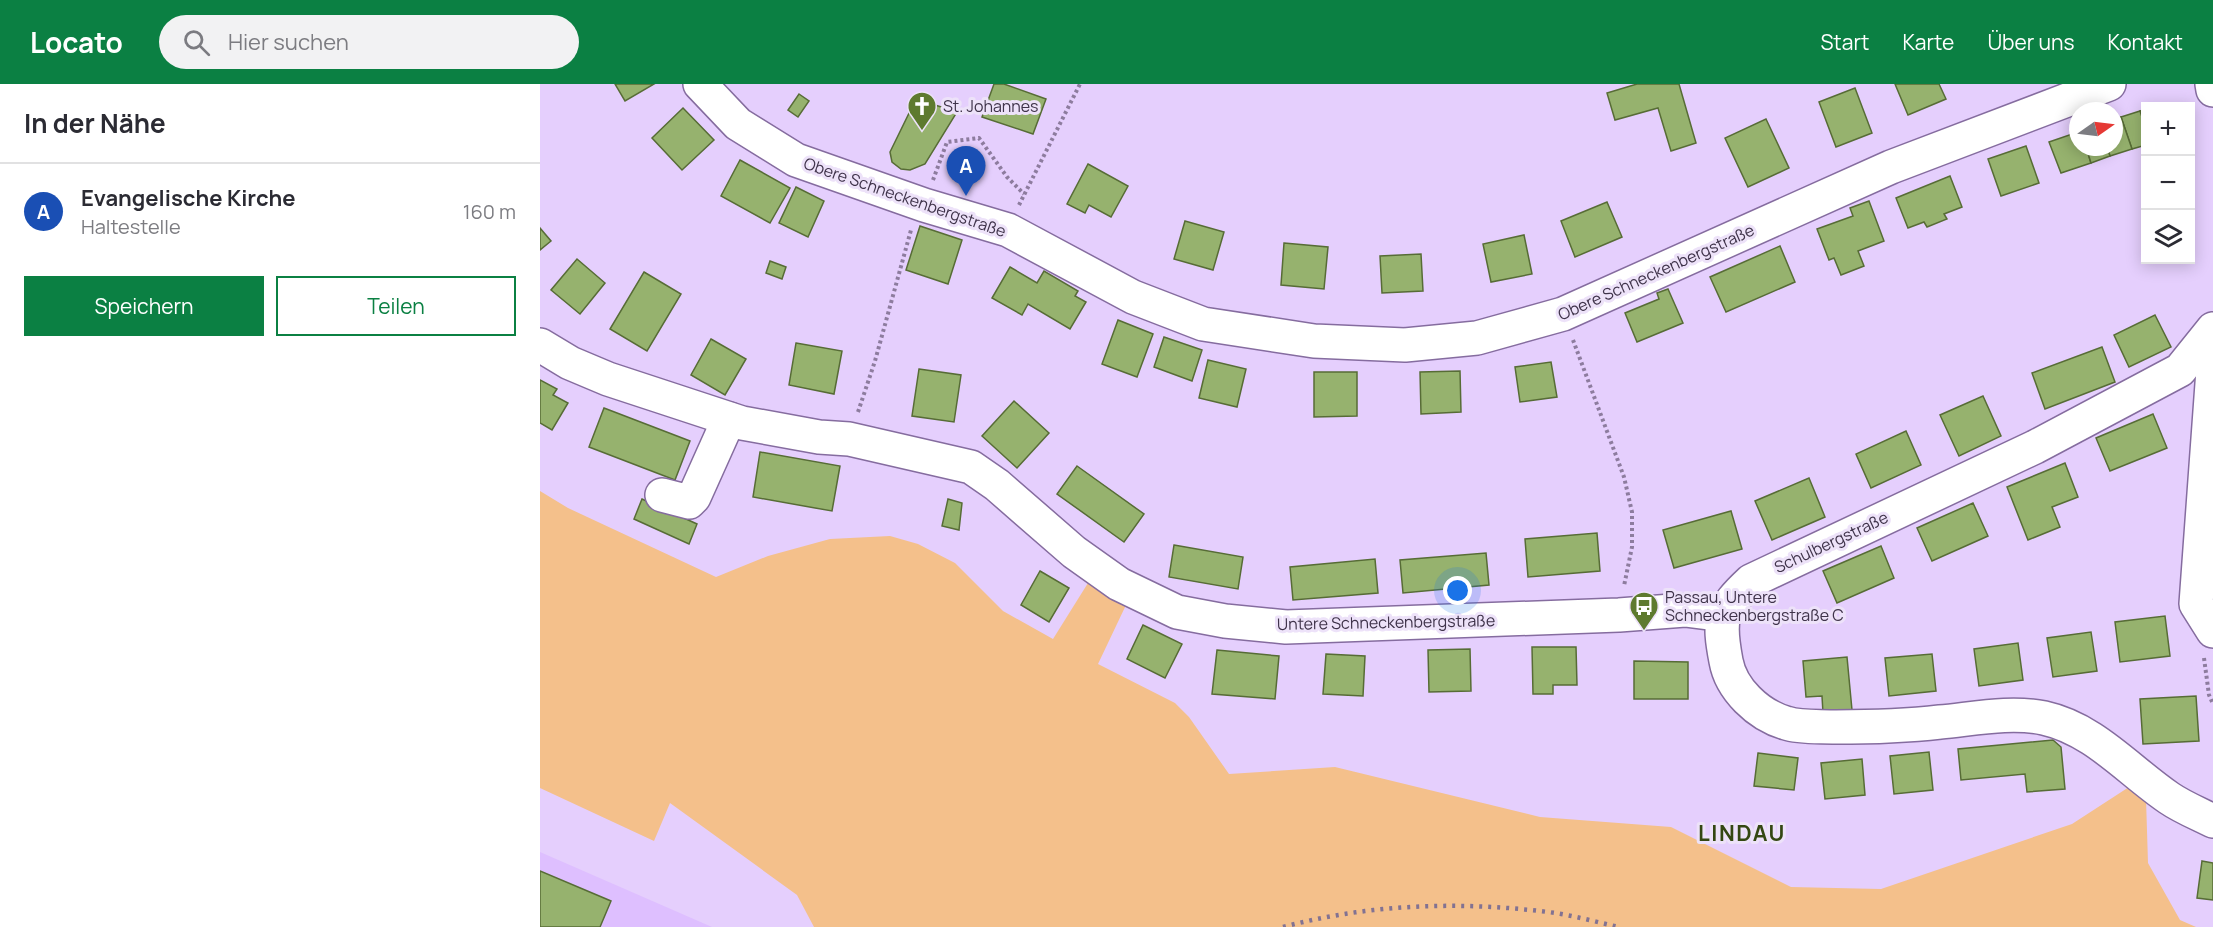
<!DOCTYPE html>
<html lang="de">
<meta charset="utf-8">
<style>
body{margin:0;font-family:Manrope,sans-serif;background:#f2f2f3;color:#2b2b33}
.controls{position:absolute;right:18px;top:18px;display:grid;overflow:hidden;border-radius:0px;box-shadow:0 3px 15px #0003}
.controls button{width:54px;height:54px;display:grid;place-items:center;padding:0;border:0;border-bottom:2px solid #e1e1e2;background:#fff;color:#2b2b33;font:30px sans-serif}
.compass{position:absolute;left:1529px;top:18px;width:54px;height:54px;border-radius:50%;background:#fff;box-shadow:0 3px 15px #0003;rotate:76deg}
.you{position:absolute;left:918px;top:507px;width:21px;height:21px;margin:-15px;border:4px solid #fff;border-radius:50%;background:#1a73e8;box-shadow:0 0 0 9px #1a73e833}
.badge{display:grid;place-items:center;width:39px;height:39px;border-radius:50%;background:#0b8043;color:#fff;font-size:20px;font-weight:700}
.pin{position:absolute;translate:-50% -50px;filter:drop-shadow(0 2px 3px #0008)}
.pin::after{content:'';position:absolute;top:32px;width:21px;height:18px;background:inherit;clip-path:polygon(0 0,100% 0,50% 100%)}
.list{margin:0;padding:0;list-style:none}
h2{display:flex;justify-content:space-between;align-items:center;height:78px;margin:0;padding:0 24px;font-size:26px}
h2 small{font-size:20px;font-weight:400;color:#7c7c81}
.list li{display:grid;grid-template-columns:39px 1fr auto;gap:18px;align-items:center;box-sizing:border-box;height:96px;padding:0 24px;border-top:2px solid #e1e1e2}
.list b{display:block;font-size:22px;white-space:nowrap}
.list p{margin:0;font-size:20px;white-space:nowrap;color:#7c7c81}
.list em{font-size:20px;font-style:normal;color:#7c7c81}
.actions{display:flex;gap:12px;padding:18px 24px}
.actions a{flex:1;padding:14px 0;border:2px solid #0b8043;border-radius:0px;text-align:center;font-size:21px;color:#0b8043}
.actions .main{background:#0b8043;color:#fff}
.icon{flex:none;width:33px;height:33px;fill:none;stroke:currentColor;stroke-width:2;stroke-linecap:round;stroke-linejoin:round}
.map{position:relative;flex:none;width:1673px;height:843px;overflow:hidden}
header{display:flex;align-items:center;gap:36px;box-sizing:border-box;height:84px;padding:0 30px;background:#0b8043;color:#fff}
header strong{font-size:28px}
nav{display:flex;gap:33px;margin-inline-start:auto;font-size:21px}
.search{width:420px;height:54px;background:#f2f2f3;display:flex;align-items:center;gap:15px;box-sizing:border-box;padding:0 21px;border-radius:33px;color:#7c7c81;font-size:22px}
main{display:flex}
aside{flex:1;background:#fff}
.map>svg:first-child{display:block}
.built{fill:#debfff}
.green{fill:#f4c08b}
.building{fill:#96b26e;stroke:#576c36;stroke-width:1.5}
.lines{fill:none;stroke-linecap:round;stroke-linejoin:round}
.minor-casing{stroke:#856c9f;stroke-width:36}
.path{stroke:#8d7c9e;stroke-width:4;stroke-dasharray:3 3;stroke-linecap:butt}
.minor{stroke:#fff;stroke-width:33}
.rail{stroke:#827292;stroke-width:4.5;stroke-dasharray:3 6;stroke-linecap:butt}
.labels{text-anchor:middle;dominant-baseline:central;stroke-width:6;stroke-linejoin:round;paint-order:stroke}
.poi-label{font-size:16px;fill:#3f334a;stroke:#ede2f9;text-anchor:start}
.street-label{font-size:16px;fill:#3f334a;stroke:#ede2f9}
.district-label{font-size:22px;font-weight:bold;letter-spacing:1.5px;fill:#344712;stroke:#ede2f9}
</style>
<header>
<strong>Locato</strong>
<div class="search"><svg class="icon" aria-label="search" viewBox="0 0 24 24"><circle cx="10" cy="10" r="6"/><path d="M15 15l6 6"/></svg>Hier suchen</div>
<nav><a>Start</a><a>Karte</a><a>Über uns</a><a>Kontakt</a></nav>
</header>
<main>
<aside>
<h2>In der Nähe<small></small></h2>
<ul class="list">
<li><span class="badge" style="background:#1a4fb4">A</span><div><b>Evangelische Kirche</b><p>Haltestelle</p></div><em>160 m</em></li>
</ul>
<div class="actions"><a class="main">Speichern</a><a>Teilen</a></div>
</aside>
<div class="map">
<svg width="1673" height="843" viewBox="0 0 1673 843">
<rect width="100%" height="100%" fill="#e5cffd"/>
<polygon class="built" points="0,768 172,843 0,843"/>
<polygon class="green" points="0,407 28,424 176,493 228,472 290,455 350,452 378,460 415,479 463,527 513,555 548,499 586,521 558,580 635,619 649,633 689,690 795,683 1000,733 1131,743 1251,803 1341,805 1532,740 1589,703 1606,715 1608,779 1640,836 1656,843 274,843 257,811 130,719 114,757 0,704"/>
<g class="building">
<polygon points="75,0 114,0 85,17"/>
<polygon points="454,0 464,0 506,15 493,50 442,33"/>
<polygon points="1097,0 1139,0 1156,59 1131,67 1118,24 1075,36 1067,9"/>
<polygon points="1355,0 1399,0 1406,15 1368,31"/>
<polygon points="1315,4 1332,49 1296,63 1279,18"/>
<polygon points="259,10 269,17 258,33 248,26"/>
<polygon points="376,15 417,28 385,80 370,86 361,85 352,78 350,68"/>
<polygon points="143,24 174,56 142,86 112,54"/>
<polygon points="1606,25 1606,45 1600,27"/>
<polygon points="1600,27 1606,45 1606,61 1592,65 1581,33"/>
<polygon points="1581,33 1592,65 1570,72 1567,63 1574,63 1574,36"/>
<polygon points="1226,35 1249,84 1208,103 1185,54"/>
<polygon points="1538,48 1538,63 1546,63 1551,79 1521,89 1509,58"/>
<polygon points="1486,62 1499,99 1461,112 1448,75"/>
<polygon points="1546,63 1567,63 1570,72 1551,79"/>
<polygon points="200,76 250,104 230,139 181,112"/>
<polygon points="548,80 588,102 571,133 549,121 545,129 527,120"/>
<polygon points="1410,92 1422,123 1404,130 1407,135 1387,143 1384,138 1368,144 1356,114"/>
<polygon points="256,103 284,117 268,153 239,139"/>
<polygon points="1329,117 1344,157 1318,167 1324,182 1301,191 1294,174 1289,176 1277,145 1313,132 1310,124"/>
<polygon points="1067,118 1082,153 1035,173 1021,137"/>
<polygon points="645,137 684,148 673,186 634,175"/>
<polygon points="380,142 422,156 408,200 366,186"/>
<polygon points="0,144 11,157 0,166"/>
<polygon points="984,151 992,190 951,198 943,160"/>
<polygon points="744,159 788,163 784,205 741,201"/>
<polygon points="1240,162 1255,198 1186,228 1170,193"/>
<polygon points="881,170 883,207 842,209 840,172"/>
<polygon points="37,175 65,199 40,230 11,206"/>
<polygon points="230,177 246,183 242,195 226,189"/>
<polygon points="470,183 497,199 504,187 538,207 535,212 546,218 530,245 488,220 482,231 452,214"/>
<polygon points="104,188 141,210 107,267 70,245"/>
<polygon points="1128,205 1143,239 1097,258 1085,229 1119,215 1117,209"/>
<polygon points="1615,231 1631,263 1589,283 1574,251"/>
<polygon points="578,236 613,250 597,293 562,280"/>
<polygon points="624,253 662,266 652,297 614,283"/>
<polygon points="171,255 206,275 185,311 151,291"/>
<polygon points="256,259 302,267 294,310 249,301"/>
<polygon points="1562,263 1575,298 1505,325 1492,289"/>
<polygon points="668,276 706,285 697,323 659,314"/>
<polygon points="1011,278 1017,313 980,318 975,283"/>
<polygon points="379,285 421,291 414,338 372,332"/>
<polygon points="920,287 921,328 881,330 880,288"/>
<polygon points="774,288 817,288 817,332 774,333"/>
<polygon points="0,296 17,305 13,311 28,319 12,346 0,339"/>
<polygon points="1443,312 1461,352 1419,372 1400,331"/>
<polygon points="474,317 509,349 477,384 442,352"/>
<polygon points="64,324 150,357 135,396 49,363"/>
<polygon points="1613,330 1627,364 1570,387 1556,354"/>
<polygon points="1366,347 1381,381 1331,404 1316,370"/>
<polygon points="220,368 300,382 292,427 213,413"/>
<polygon points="1525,379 1538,413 1512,423 1520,443 1488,456 1467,403"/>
<polygon points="537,382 604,430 584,458 517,410"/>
<polygon points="1269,394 1285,433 1232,456 1215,417"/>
<polygon points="102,415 157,440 149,460 94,435"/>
<polygon points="408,415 422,419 419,446 402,442"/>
<polygon points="1433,419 1448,452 1392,477 1377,444"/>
<polygon points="1191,427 1202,465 1134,484 1123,446"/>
<polygon points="1057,449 1060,487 988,493 985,455"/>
<polygon points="634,461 703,473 698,505 629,493"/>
<polygon points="1341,462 1354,494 1297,519 1283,487"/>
<polygon points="946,469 949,501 863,509 860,476"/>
<polygon points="835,475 838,509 753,516 750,483"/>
<polygon points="500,487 529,504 509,538 481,521"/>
<polygon points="1625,532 1630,572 1580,578 1575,538"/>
<polygon points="603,541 642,560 625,594 587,575"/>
<polygon points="1551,548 1557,587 1513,593 1507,554"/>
<polygon points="1478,559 1483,596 1439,602 1434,565"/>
<polygon points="992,563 1036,563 1037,601 1013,601 1013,610 993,610"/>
<polygon points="930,565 931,607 889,608 888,566"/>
<polygon points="677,566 739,572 735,615 672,610"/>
<polygon points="786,570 825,572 823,612 783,610"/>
<polygon points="1392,570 1396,607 1349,612 1345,574"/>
<polygon points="1307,573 1312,626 1283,629 1282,612 1266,613 1263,577"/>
<polygon points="1094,577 1148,578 1148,615 1094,615"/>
<polygon points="1656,612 1659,657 1603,660 1600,615"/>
<polygon points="1513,656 1521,663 1525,705 1487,708 1485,690 1421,696 1418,665"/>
<polygon points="1389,668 1393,706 1354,710 1350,672"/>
<polygon points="1218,669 1258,674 1254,706 1214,702"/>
<polygon points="1322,675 1325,711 1285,715 1281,679"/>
<polygon points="1662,777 1673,779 1673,816 1657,814"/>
<polygon points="0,787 71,817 60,843 0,843"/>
</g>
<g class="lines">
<g class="minor-casing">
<g id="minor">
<polyline points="160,0 198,40 256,76 384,121 468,146 593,213 663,240 774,257 865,261 937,254 1023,230 1351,83 1569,0"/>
<polyline points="1672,0 1673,6"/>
<path d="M1673 245 1640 286 1495 363 1211 497C1180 526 1178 535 1186 577 1191 605 1218 631 1246 639 1261 644 1280 642 1296 643 1331 643 1365 642 1400 638 1433 635 1470 627 1504 634 1554 645 1588 686 1629 714 1642 723 1659 730 1673 737"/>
<polyline points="0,261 30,279 68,295 202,339 279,353 309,355 431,383 457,401 534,468 579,500 637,528 685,537 746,543 1079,531 1145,526 1184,531"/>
<polyline points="1673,286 1656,520 1673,547"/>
<polyline points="122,411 149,418 154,413 189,335"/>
</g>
</g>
<g class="path">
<polyline points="393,96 407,58 439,54 467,93 484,110"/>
<polyline points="479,121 540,0"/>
<polyline points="1033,256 1084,393 1092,428 1092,463 1084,502"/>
<polyline points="318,328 335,277 371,146"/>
<polyline points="1664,574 1669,611 1673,620"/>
</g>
<use href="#minor" class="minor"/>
<path class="rail" d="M743 843C829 820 919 817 1008 828 1032 831 1056 838 1079 843"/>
</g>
<defs>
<g id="church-pin" transform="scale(1.5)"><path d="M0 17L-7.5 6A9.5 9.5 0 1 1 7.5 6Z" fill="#5e7a2f" stroke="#ede2f9"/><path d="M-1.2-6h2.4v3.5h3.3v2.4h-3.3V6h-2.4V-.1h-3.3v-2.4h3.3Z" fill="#fff"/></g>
<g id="bus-pin" transform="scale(1.5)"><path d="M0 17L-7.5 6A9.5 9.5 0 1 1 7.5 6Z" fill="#5e7a2f" stroke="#ede2f9"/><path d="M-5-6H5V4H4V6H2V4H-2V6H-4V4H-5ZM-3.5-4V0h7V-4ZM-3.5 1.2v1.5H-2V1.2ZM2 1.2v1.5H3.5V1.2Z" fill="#fff"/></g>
</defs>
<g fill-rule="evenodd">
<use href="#church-pin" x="382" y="22"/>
<use href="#bus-pin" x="1104" y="522"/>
</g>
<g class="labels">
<g class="poi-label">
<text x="403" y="22">St. Johannes</text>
<text x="1125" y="513">Passau, Untere<tspan x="1125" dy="18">Schneckenbergstraße C</tspan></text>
</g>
<g class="street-label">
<text transform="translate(365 113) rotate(19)">Obere Schneckenbergstraße</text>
<text transform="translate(1116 188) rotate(-24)">Obere Schneckenbergstraße</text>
<text transform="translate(1291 458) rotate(-25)">Schulbergstraße</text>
<text transform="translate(846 538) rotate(-1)">Untere Schneckenbergstraße</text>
</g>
<g class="district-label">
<text x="1202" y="749">LINDAU</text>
</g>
</g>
</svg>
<div class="controls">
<button>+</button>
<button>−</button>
<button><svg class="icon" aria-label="layers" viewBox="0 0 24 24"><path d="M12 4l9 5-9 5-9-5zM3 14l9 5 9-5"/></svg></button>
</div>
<svg class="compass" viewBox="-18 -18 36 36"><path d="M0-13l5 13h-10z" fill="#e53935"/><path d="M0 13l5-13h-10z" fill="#7c7c81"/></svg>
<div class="you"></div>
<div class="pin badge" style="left:426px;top:112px;background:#1a4fb4">A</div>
</div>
</main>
